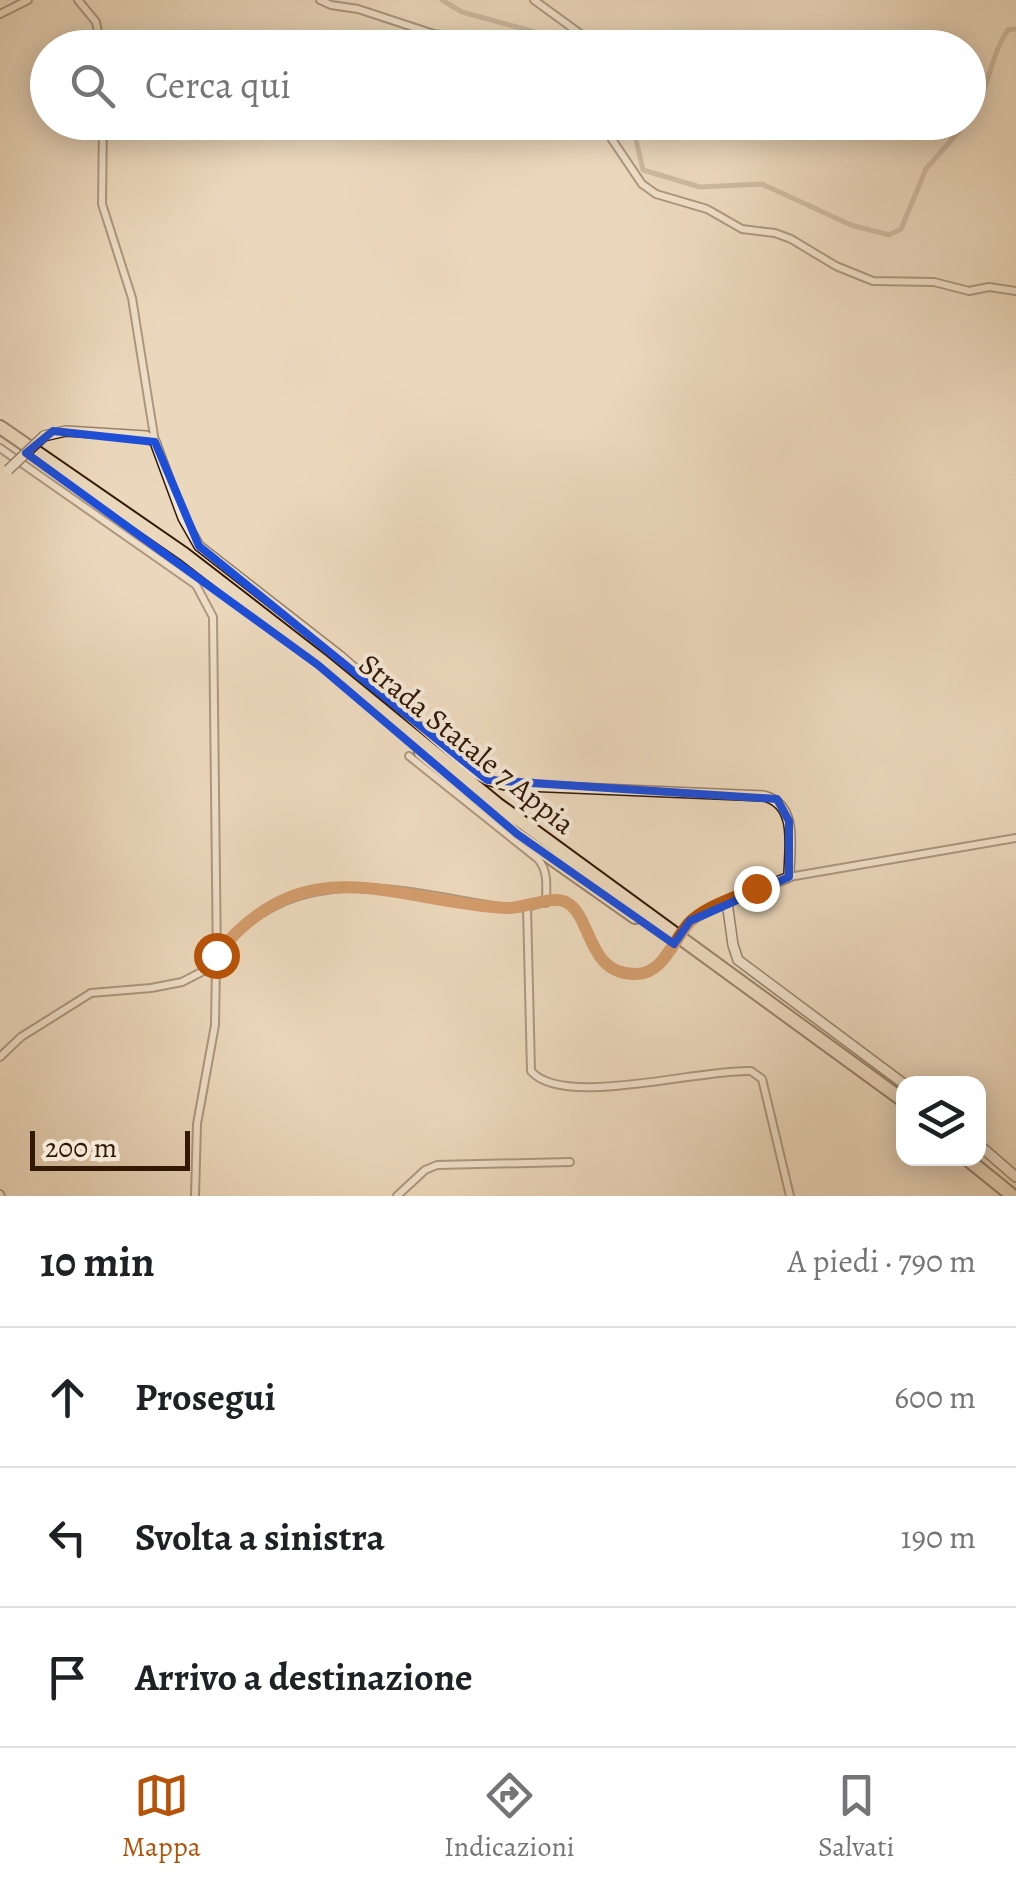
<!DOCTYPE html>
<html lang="it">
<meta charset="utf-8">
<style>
body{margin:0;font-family:Alegreya,serif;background:#f6f6f6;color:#202124}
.controls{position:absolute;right:30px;bottom:30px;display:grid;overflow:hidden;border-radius:20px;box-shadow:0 5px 25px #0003}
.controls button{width:90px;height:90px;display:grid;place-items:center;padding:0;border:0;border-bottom:2px solid #e0e0e0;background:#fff;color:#202124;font:50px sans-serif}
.scale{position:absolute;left:30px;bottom:25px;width:160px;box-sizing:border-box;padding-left:10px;border:5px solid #321905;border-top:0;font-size:28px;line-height:35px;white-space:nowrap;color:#321905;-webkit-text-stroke:8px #f2e5d3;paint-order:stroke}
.stop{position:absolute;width:30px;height:30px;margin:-22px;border:8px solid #b45309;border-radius:50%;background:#fff}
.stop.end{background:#b45309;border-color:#fff;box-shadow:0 2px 10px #0008}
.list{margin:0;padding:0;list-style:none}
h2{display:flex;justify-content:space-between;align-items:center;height:130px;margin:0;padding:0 40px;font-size:42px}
h2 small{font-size:32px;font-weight:400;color:#757577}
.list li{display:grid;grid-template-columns:65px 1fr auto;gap:30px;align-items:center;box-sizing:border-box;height:140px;padding:0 40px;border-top:2px solid #e0e0e0}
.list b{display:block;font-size:38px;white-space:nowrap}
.list em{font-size:32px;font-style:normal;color:#757577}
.icon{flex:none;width:55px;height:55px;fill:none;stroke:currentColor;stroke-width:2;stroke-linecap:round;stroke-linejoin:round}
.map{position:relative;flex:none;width:1016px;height:1196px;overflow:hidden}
.search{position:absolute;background:#fff;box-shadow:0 5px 25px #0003;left:30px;right:30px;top:30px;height:110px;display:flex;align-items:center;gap:25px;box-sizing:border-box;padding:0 35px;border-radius:55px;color:#757577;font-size:38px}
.sheet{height:550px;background:#fff}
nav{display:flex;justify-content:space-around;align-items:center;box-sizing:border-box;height:140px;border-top:2px solid #e0e0e0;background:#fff;font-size:28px;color:#757577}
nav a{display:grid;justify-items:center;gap:5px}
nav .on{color:#b45309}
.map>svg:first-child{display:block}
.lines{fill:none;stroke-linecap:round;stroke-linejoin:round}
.canal{stroke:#ac967d;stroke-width:5}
.street-casing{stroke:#604832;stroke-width:10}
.secondary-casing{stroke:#321905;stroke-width:12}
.highway-casing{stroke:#321905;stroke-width:16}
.street{stroke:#f2e5d3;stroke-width:6}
.secondary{stroke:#f2e5d3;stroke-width:9}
.highway{stroke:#ebd7bb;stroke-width:12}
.street-bridge-casing{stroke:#604832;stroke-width:10;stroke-linecap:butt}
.secondary-bridge-casing{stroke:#321905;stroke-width:12;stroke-linecap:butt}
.street-bridge{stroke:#f2e5d3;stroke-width:6}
.secondary-bridge{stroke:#f2e5d3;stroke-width:9}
.route{stroke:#b45309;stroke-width:12}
.marked{fill:none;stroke:#1d4ed8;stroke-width:8;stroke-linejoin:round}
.labels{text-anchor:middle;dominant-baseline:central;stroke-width:8;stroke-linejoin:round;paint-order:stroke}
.street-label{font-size:30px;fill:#321905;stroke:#f2e5d3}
</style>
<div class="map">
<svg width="1016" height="1196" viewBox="0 0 1016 1196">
<rect width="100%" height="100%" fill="#ebd7bb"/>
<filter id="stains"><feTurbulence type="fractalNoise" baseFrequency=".002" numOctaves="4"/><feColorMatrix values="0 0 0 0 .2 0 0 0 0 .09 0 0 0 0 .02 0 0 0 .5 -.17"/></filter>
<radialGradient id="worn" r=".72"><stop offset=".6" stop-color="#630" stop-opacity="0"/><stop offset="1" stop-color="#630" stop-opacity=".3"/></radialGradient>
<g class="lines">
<g class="canal">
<polyline points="442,0 462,12 546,35 550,48"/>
<path d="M968 121C989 94 989 57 1008 30L1016 29"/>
<polyline points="632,122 643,170 700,187 762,184 851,225 889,235 901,229 926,169 967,122"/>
</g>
<g class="street-casing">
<g id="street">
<polyline points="78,0 96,22 101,48"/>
<polyline points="320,0 331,5 358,9 434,34 485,41 502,48"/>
<polyline points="534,0 600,48"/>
<polyline points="0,14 28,0"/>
<polyline points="103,122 102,204 132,298 155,442"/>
<polyline points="592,122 609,135 642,184 656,194 707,209 742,229 775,233 791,239 836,266 873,281 934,282 969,291 989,287 1016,291"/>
<polyline points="0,448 196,585 213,617 217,964 182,982 151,988 91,993 21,1037 0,1057"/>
<path d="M409 756 538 859C549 872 546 887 546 903"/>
<polyline points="789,877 1016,838"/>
<polyline points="690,921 727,902"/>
<path d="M217 954C297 855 399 892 506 908L526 907"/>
<path d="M661 961C653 970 645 974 633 974 584 971 593 916 566 902 555 897 538 904 527 907L531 1071C563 1109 703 1068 751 1071L762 1079 790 1196"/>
<polyline points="0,1194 1,1196"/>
<polyline points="195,1196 197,1124 215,1025 216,964"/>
<polyline points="397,1196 425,1170 437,1165 570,1162"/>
</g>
</g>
<g class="secondary-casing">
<g id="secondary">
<path d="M44 436 66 431 146 436 155 442 183 518 199 546 340 656 473 772 487 780 505 785 764 796C799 805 789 848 789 877L727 902 733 945 738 960 904 1084"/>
<polyline points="978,1144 1016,1177"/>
</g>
</g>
<g class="highway-casing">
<g id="highway">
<polyline points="0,427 184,554 321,660 497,804 904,1101"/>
<polyline points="421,753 517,834 635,917"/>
<polyline points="966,1158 1013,1196"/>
</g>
</g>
<use href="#street" class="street"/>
<use href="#secondary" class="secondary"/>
<use href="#highway" class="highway"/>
<g class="street-bridge-casing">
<polyline id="street-bridge" points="661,961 690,921"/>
</g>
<g class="secondary-bridge-casing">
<polyline id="secondary-bridge" points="8,470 44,436"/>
</g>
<use href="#street-bridge" class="street-bridge"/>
<use href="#secondary-bridge" class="secondary-bridge"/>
</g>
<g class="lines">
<path class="route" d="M216 955C307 843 392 902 506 908 523 909 551 895 566 902 593 916 586 975 636 974 663 974 673 941 689 923 705 906 735 898 756 888"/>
</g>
<path d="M0 0H1016V1196H0ZM53 431 155 442 199 546 487 780 777 799 789 821V877L690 921 674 944 517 834 318 665 26 453Z" fill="#ebd7bb" fill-opacity=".55" fill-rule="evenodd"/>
<path class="marked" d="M53 431 155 442 199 546 487 780 777 799 789 821V877L690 921 674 944 517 834 318 665 26 453Z"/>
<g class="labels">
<g class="street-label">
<text transform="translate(467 744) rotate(39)">Strada Statale 7 Appia</text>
</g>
</g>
<rect width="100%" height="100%" filter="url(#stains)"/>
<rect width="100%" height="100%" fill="url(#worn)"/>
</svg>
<div class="controls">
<button><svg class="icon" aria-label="layers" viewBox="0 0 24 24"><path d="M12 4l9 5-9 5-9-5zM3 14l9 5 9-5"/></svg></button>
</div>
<div class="scale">200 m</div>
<div class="stop" style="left:216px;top:955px"></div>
<div class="stop end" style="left:756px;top:888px"></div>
<div class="search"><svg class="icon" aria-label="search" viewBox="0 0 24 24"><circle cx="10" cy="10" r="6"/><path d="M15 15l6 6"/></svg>Cerca qui</div>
</div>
<section class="sheet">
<h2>10 min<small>A piedi · 790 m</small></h2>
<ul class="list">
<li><svg class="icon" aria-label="ahead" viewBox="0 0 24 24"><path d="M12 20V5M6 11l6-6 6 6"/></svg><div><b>Prosegui</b></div><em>600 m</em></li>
<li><svg class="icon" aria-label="left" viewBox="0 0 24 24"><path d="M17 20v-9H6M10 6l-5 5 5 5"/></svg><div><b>Svolta a sinistra</b></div><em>190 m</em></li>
<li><svg class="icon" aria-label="arrive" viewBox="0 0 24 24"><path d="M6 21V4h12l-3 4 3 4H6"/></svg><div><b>Arrivo a destinazione</b></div></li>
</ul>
</section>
<nav>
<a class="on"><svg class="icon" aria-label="map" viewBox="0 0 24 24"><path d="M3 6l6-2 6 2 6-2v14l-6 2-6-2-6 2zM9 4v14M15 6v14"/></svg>Mappa</a>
<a><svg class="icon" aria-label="directions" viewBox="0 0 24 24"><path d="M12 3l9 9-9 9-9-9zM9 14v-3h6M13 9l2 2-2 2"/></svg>Indicazioni</a>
<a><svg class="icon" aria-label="saved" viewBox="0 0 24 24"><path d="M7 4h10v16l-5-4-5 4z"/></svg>Salvati</a>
</nav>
